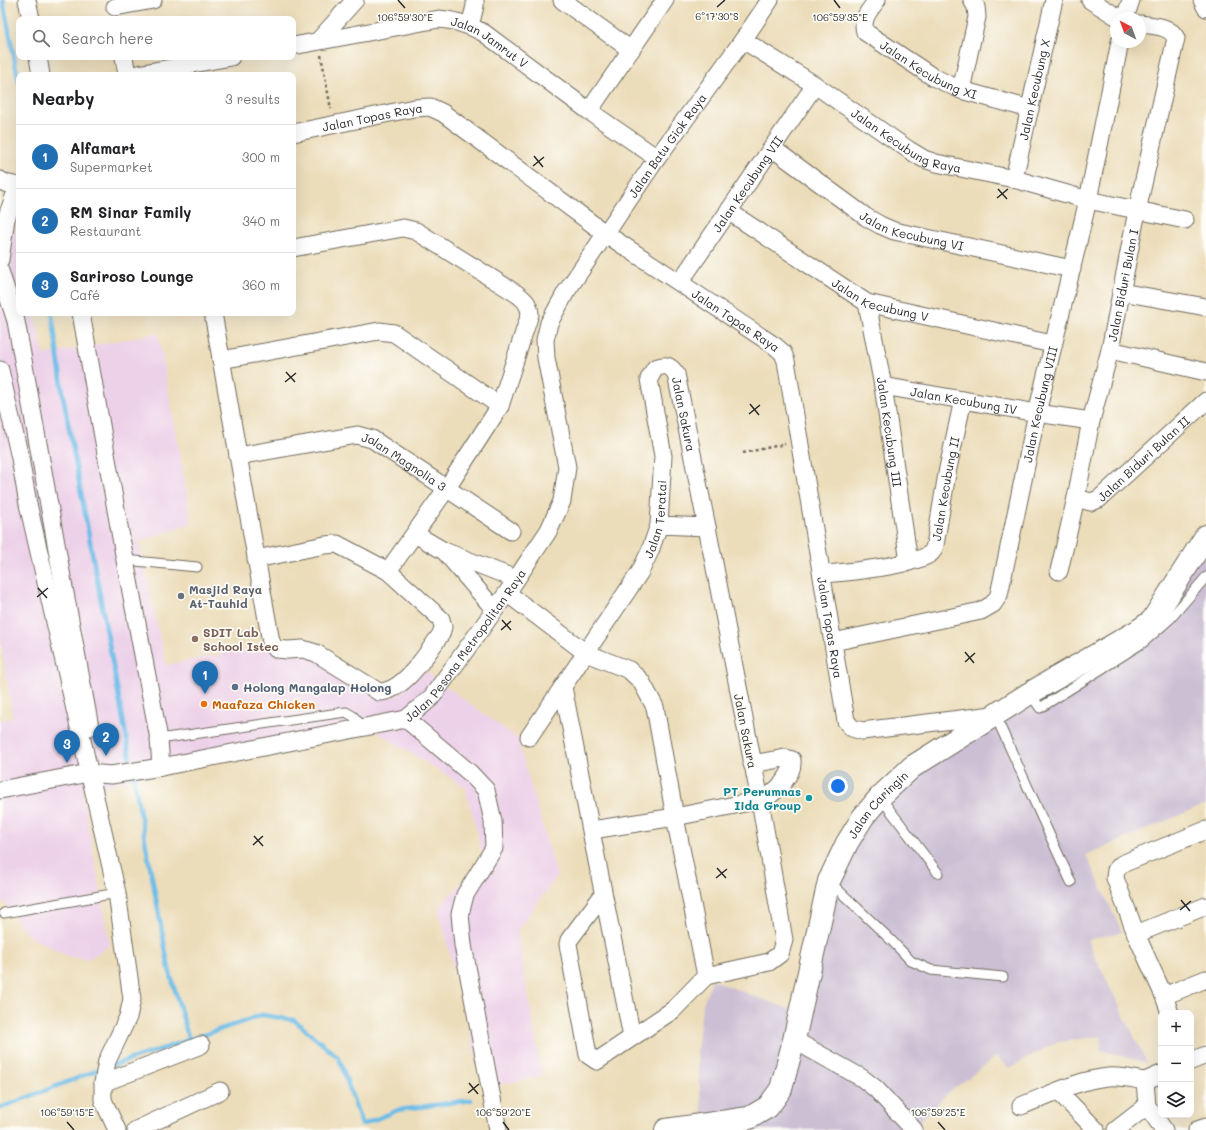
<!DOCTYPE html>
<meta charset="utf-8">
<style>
body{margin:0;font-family:Mali,sans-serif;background:#f6f6f6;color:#202124}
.controls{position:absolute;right:12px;bottom:12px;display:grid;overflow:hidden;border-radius:8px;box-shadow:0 4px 16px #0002}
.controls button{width:36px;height:36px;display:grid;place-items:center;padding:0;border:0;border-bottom:1px solid #e0e0e0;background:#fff;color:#202124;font:20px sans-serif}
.compass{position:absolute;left:1110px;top:12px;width:36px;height:36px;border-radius:50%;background:#fff;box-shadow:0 4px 16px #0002;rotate:319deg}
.you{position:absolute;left:838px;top:786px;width:14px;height:14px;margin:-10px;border:3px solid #fff;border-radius:50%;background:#1a73e8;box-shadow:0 0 0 6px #1a73e833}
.badge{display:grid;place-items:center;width:26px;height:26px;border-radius:50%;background:#1f6fb2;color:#fff;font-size:13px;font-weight:700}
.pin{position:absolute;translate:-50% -33px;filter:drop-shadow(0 1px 2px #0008)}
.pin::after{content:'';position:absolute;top:21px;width:14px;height:12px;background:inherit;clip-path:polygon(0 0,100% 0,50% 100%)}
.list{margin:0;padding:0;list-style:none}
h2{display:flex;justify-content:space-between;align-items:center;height:52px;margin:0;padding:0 16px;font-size:17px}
h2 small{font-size:13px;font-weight:400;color:#757577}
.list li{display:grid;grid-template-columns:26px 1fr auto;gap:12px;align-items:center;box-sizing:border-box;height:64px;padding:0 16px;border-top:1px solid #e0e0e0}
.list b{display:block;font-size:15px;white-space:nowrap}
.list p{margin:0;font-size:13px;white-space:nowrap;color:#757577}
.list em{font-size:13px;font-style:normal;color:#757577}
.icon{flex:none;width:22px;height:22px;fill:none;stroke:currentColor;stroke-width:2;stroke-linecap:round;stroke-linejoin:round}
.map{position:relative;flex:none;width:1206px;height:1130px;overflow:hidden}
.search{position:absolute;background:#fff;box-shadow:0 4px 16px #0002;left:16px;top:16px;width:280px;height:44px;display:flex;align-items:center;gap:10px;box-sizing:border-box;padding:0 14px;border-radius:8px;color:#757577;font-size:15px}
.panel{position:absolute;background:#fff;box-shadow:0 4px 16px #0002;left:16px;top:72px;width:280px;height:244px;border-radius:8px}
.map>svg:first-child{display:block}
.built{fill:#edd1e9}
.industrial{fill:#ccbfd4}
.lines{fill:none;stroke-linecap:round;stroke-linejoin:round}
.stream{stroke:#6cbce7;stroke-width:4.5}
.lane-casing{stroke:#6f695d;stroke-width:11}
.street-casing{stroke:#6f695d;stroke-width:19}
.secondary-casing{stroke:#6f695d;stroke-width:24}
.path{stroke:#6f695d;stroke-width:2.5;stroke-dasharray:3 3;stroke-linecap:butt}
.lane{stroke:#fff;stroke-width:9}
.street{stroke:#fff;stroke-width:17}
.secondary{stroke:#fff;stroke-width:22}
.ticks{fill:none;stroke:#2b2b2b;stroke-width:1.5}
.worship-dot{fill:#6b7280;stroke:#fdfcf7;stroke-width:1.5}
.education-dot{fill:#8d6e63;stroke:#fdfcf7;stroke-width:1.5}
.service-dot{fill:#5c6f8a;stroke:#fdfcf7;stroke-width:1.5}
.food-dot{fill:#e8710a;stroke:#fdfcf7;stroke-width:1.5}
.culture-dot{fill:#0f9aa8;stroke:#fdfcf7;stroke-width:1.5}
.labels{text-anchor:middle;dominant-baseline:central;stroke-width:3.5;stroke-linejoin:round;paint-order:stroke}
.street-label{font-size:12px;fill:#2b2b2b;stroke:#fdfcf7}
.worship-label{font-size:12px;font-weight:bold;fill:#5b616d;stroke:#fdfcf7;text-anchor:start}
.education-label{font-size:12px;font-weight:bold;fill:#785e54;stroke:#fdfcf7;text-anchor:start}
.service-label{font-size:12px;font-weight:bold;fill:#4e5e75;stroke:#fdfcf7;text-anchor:start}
.food-label{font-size:12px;font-weight:bold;fill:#c56008;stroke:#fdfcf7;text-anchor:start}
.culture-label{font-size:12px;font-weight:bold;fill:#0d838f;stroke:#fdfcf7;text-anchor:end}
.ticks-label{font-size:10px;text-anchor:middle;fill:#2b2b2b;stroke:#fdfcf7;stroke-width:3.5;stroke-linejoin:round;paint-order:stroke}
</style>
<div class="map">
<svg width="1206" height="1130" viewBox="0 0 1206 1130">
<rect width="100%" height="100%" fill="#fdfcf7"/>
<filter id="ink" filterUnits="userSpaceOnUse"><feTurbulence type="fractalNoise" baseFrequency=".025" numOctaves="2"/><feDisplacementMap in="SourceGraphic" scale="8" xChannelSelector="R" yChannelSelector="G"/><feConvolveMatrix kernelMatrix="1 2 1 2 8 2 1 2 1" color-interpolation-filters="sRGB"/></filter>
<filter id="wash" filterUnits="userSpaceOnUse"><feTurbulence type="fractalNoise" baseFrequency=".012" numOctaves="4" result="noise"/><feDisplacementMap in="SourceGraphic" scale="16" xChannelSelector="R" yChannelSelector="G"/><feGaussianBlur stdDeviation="0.9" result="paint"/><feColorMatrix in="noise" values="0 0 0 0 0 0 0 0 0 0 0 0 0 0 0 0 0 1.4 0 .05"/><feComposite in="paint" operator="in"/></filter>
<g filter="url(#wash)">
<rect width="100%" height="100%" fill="#ecddba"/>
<polygon class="built" points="15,227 19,245 19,313 34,313 44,355 158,333 192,523 139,542 166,665 258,647 312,648 394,697 425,671 517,738 557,876 517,931 542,1076 484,1088 438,908 484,859 465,787 374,730 82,790 110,945 89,959 69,957 28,936 0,897 0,720 13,718 0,638 0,230"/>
<polygon class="industrial" points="1206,534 1206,804 1086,855 1122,932 1087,940 1147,1063 1101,1050 1100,1036 1055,1043 1009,1068 997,1056 948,1093 911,1130 706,1130 703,1124 697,1052 702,1006 712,980 799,1013 830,879 909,767 1155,622"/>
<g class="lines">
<g class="stream">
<polyline points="3,0 19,83"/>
<polyline points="52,313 64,401 132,768"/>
<polyline points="189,1040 262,1015 294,1020 339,1058 362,1125 398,1110 471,1100"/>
<polyline points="110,1066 189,1040 169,969 133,775"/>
<polyline points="0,1108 103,1068"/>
</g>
</g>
</g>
<g filter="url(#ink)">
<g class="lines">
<g class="lane-casing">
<g id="lane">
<polyline points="125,560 197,567"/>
<polyline points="1030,693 1040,708 1144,642 1170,619 1206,577"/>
<polyline points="995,715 1071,882"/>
<polyline points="159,739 346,712 353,716 362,726"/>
<polyline points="880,797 938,873"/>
<polyline points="831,883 892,941 911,961 931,970 1003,977"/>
<polyline points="4,913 117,893"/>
</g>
</g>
<g class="street-casing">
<g id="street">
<polyline points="27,0 31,19"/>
<polyline points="562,0 631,50"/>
<path id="s1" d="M877 0C870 10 861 18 865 32L933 77 961 90 1030 109"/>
<polyline points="1090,0 1119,18"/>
<polyline points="1202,0 1206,8"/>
<polyline points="115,7 153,0"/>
<polyline points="1125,18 1131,0"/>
<polyline points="470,26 475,6 475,0"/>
<path id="s2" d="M743 40 815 85 909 150 924 159 936 163 1014 179 1088 200 1185 220"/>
<polyline points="318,41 355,0"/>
<path id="s3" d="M293 46 439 19C456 20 469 25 484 33L589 111 657 158"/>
<polyline points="38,57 41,75"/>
<polyline points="124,57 127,75"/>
<polyline points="132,75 231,57"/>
<polyline points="961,90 977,17 976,7 972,0"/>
<polyline points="589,111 665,0"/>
<path id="s4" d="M293 133 414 108 430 107 443 113 606 234 775 346 783 353 786 361 846 721 852 728 862 731 993 715"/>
<path id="s5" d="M772 148 866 217 880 225 894 231 1072 269"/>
<path id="s6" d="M1014 179 1054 0"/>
<polyline points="0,180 5,183 19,186"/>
<path id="s7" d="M728 211 867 303 1052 344"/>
<path d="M293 248 403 228 416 231 517 294C525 300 529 304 530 314L500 406 447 488 388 571"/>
<polyline points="0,260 6,219 18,186"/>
<polyline points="0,271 16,321 62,577 90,727"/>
<path id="s8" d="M680 282 815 85"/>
<polyline points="1121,292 1206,307"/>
<path id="s9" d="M867 303 883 386 909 562"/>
<polyline points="81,313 125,560 159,739 161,767"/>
<path d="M213 313 271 642 276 649 288 650 303 649 316 653 379 692C404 692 428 652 441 634L443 627 441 619 388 571 337 544 325 545 256 559"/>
<polyline points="1110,350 1206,372"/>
<polyline points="221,360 379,331 394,333 500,406"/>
<polyline points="0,370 20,458 28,504 117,893 132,999 128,1017 107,1061 103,1083 103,1100 117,1130"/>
<path id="s10" d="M883 386 1037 413 1091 421"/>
<path id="s11" d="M238 456 357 435 372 439 511 531"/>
<path id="s12" d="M1076 498 1091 502 1099 499 1206 401"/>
<polyline points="415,534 444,551 516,579"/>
<polyline points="446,553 494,609"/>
<path id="s13" d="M1059 571 1076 498 1091 421 1110 350 1137 211 1176 38C1169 25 1153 26 1140 24"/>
<path id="s14" d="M822 574C842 573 918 565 931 553 933 551 934 548 935 545L948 468 963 400"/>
<polyline points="507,593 586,653 629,670 641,681 655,707 675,817 706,976"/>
<path id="s15" d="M833 642 981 611 993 604 999 595 1037 413 1088 200 1120 42"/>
<path d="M563 687C586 804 608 920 632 1037"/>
<polyline points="406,719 470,773 486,790 493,821 494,848 465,895 460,914 463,945 498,1130"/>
<path id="s16" d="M529 737 640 572 650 551 659 525 663 456 649 379 655 368C666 364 670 365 676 374L707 527 659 525"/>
<path id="s17" d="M0 790 89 773 111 775 161 767 406 719 431 698 507 593 549 530 562 501 567 467 546 358 545 340 549 323 566 292 657 158 743 40 770 0"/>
<path d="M592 830 675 817 765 799C776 791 794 775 792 760L785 758 752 764"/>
<polyline points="603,895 569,940 568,944 588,1055 597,1061 673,1010 706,976"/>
<polyline points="1136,934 1206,906"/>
<polyline points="706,976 769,962 780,954 784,940 760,800 707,527"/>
<polyline points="1164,996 1136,934 1115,878 1116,870 1122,864 1206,830"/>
<polyline points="1170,1013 1164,996 1206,979"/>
<polyline points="794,1040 862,1078 876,1089 914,1130"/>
<polyline points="1191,1061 1206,1055"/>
<polyline points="103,1083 201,1045"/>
<polyline points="1058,1091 1096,1130"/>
<path d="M1021 1106C1049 1095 1078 1080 1108 1077 1121 1076 1133 1079 1145 1081"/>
<polyline points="1147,1106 1164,1130"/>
<polyline points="136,1130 220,1091"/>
<polyline points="1116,1130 1147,1106 1145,1081 1161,1074"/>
<polyline points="1197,1130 1206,1127"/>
</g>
</g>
<g class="secondary-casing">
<g id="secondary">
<path id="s18" d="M666 1130 749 1118 768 1107 781 1089 794 1040 829 881 847 843 863 817 880 797 912 767 1030 693 1136 632 1152 621 1206 536"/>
</g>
</g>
<g class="path">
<polyline points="321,55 331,109"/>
<polyline points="743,453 785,444"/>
</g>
<use href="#lane" class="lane"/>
<use href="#street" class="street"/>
<use href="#secondary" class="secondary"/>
</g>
</g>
<path class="ticks" d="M398 0 405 8M834 0 840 8M717 7 725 0M534 156 543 167M533 166 544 157M998 189 1007 199M997 198 1008 189M286 372 295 382M285 382 296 373M750 404 759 415M749 414 760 405M38 588 47 598M37 597 48 588M502 620 511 630M501 630 511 621M965 652 974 663M965 662 975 653M254 836 263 846M253 845 263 836M717 868 726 878M716 878 727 869M1181 900 1190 911M1180 910 1191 901M469 1083 478 1094M468 1093 479 1084M67 1122 74 1130M503 1122 509 1130M938 1122 945 1130"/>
<circle class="worship-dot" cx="181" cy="596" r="4"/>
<circle class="education-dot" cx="195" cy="639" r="4"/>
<circle class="service-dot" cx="235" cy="687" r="4"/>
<circle class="food-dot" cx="204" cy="704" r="4"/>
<circle class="culture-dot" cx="809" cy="798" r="4"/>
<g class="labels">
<g class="street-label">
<text stroke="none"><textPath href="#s3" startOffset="205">Jalan Jamrut V</textPath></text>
<text stroke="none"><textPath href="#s1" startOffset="110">Jalan Kecubung XI</textPath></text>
<text stroke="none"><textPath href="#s6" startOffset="92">Jalan Kecubung X</textPath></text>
<text stroke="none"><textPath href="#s4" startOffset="81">Jalan Topas Raya</textPath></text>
<text stroke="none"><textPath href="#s2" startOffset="193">Jalan Kecubung Raya</textPath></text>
<text stroke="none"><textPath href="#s17" startOffset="1077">Jalan Batu Giok Raya</textPath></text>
<text stroke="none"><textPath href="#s8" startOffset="119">Jalan Kecubung VII</textPath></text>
<text stroke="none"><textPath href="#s5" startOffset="165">Jalan Kecubung VI</textPath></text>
<text stroke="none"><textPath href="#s13" startOffset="293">Jalan Biduri Bulan I</textPath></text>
<text stroke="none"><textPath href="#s7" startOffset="178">Jalan Kecubung V</textPath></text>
<text stroke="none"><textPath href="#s4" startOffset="513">Jalan Topas Raya</textPath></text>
<text stroke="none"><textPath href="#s10" startOffset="82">Jalan Kecubung IV</textPath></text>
<text stroke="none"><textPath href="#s15" startOffset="371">Jalan Kecubung VIII</textPath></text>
<text stroke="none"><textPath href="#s16" startOffset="475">Jalan Sakura</textPath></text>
<text stroke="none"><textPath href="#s9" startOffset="131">Jalan Kecubung III</textPath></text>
<text stroke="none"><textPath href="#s12" startOffset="84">Jalan Biduri Bulan II</textPath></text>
<text stroke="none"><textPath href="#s11" startOffset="175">Jalan Magnolia 3</textPath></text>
<text stroke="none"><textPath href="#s14" startOffset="178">Jalan Kecubung II</textPath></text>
<text stroke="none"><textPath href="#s16" startOffset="255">Jalan Teratai</textPath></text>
<text stroke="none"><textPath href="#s4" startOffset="849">Jalan Topas Raya</textPath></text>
<text stroke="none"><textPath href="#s17" startOffset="508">Jalan Pesona Metropolitan Raya</textPath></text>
<text transform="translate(746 731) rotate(79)">Jalan Sakura</text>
<text stroke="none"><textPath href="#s18" startOffset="433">Jalan Caringin</textPath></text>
</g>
<g class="worship-label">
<text x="189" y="589">Masjid Raya<tspan x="189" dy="14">At-Tauhid</tspan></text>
</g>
<g class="education-label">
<text x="203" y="632">SDIT Lab<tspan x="203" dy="14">School Istec</tspan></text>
</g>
<g class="service-label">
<text x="243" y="687">Holong Mangalap Holong</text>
</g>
<g class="food-label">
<text x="212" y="704">Maafaza Chicken</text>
</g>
<g class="culture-label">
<text x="801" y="791">PT Perumnas<tspan x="801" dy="14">Iida Group</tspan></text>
</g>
</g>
<g class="ticks-label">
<text x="717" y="20">6°17'30"S</text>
<text x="405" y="21">106°59'30"E</text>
<text x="840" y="21">106°59'35"E</text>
<text x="67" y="1116">106°59'15"E</text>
<text x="503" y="1116">106°59'20"E</text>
<text x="938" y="1116">106°59'25"E</text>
</g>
</svg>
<div class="controls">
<button>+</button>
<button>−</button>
<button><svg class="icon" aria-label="layers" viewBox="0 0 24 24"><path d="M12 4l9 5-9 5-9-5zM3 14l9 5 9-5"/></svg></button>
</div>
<svg class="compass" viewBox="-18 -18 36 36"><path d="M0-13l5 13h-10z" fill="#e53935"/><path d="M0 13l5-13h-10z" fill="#757577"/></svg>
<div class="you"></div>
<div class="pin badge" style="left:205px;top:694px">1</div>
<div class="pin badge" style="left:106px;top:756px">2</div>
<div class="pin badge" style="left:67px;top:763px">3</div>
<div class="search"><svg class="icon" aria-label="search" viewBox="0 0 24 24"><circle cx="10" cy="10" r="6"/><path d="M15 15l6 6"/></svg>Search here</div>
<section class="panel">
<h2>Nearby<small>3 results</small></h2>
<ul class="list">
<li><span class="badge">1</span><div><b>Alfamart</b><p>Supermarket</p></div><em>300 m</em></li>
<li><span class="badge">2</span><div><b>RM Sinar Family</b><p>Restaurant</p></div><em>340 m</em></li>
<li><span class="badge">3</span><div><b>Sariroso Lounge</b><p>Café</p></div><em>360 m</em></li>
</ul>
</section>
</div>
